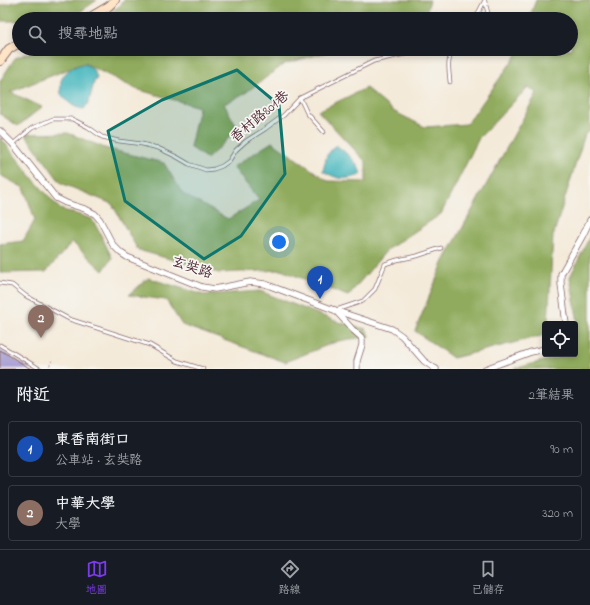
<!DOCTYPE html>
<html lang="zh-TW">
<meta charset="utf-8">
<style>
body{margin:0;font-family:"Indie Flower","LXGW WenKai TC",sans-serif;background:#242831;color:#f1f3f6}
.controls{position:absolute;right:12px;bottom:12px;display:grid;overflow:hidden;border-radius:4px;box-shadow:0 2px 6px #0003}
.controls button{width:36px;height:36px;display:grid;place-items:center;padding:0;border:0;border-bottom:1px solid #363941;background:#171b24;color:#f1f3f6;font:20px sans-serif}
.you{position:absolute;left:279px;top:242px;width:14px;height:14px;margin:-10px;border:3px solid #fff;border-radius:50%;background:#1a73e8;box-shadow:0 0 0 6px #1a73e833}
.badge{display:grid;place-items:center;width:26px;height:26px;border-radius:50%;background:#7c3aed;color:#fff;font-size:13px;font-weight:700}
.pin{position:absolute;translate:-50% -33px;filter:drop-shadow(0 1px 2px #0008)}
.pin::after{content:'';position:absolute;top:21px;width:14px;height:12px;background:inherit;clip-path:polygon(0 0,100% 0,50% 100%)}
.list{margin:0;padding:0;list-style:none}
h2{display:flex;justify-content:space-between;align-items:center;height:52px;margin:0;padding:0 16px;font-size:17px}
h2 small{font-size:13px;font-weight:400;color:#9ea1a6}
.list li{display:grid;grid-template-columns:26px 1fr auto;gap:12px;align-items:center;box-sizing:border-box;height:56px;margin:0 8px 8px;padding:0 8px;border:1px solid #363941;border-radius:4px}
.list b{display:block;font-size:15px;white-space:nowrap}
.list p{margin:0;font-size:13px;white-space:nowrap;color:#9ea1a6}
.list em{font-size:13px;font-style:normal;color:#9ea1a6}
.icon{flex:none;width:22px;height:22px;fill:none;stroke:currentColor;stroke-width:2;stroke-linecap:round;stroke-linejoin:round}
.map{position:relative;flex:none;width:590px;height:369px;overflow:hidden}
.search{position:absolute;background:#171b24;box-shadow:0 2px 6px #0003;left:12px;right:12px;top:12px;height:44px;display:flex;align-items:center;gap:10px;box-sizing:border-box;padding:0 14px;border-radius:22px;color:#9ea1a6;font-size:15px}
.sheet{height:180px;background:#171b24}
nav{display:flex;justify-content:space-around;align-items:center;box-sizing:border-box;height:56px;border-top:1px solid #363941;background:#171b24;font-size:11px;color:#9ea1a6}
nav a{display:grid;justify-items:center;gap:2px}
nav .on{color:#7c3aed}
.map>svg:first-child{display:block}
.forest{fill:#90ab5d;stroke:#6d6544}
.water{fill:#47b7be;stroke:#486b74}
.building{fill:#ada4d4}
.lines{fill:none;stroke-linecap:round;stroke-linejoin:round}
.lane-casing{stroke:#866668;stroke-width:4.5}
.street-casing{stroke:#866668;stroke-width:7}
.secondary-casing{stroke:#866668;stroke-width:10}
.path{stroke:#866668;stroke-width:1;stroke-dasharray:1 3;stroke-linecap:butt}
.lane{stroke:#fff;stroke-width:3}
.street{stroke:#fff;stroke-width:5.5}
.secondary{stroke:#ffe4c6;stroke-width:8}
.marked{fill:#0f766e;fill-opacity:0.2;stroke:#0f766e;stroke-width:3;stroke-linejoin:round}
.labels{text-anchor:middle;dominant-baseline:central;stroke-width:3.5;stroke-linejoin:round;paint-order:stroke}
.street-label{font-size:14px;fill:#4a1f2b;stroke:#f6f6f2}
</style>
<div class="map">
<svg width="590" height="369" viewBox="0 0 590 369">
<rect width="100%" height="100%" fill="#f6f6f2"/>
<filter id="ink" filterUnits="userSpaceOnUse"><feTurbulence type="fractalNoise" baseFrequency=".025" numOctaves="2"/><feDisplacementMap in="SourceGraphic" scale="8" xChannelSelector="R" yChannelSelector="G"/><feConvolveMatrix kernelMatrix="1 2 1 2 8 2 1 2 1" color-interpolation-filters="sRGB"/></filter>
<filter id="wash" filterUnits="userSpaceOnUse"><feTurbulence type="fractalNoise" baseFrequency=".012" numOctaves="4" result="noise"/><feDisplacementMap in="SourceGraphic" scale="16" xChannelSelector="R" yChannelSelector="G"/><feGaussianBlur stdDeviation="0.9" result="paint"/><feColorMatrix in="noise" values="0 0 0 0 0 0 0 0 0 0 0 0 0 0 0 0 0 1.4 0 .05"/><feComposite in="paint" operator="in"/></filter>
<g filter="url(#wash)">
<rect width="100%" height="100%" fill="#f4ead9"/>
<g class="forest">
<polygon points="23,0 97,0 70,19 19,19 19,21 0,21 0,6"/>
<polygon points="124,0 430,0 427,10 417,19 100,19 121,5"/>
<polygon points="536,0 590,0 590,131 585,134 553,236 548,324 545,324 545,335 453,358 415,331 443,263 537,93 528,87 479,138 441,214 387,250 348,296 281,270 219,273 138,250 112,204 61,183 25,134 68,133 105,148 164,163 183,194 228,219 259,200 233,167 272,142 328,181 366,182 366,162 318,111 366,88 393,111 425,127 467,124 518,53 519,49 571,49 571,19 529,19"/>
<polygon points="39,49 338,49 284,64 244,94 224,104 238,129 207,159 190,147 199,107 136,89 84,63 10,92 42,107 18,126 0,114 0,81 15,58"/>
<polygon points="0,137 35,181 60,209 92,219 102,237 112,258 103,271 72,242 46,272 0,273 0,244 23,241 35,220 24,188 0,175"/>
<polygon points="590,236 590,369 513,369 570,354 575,354 575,334 578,323 570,277"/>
<polygon points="148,278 204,295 260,291 338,322 366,329 371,337 350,339 338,341 285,362 182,325 166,300 129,295"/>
</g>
<g class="water">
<path d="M84 64C92 66 95 71 97 78L94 82 89 102 84 109C73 108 68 102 61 94 61 90 60 85 61 81 64 71 75 65 84 64Z"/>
<path d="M336 145C346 153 359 162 361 175 343 180 339 180 323 171L327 155Z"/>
</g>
<g id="blocks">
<polygon class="building" points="0,350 31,369 0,369"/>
</g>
</g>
<g filter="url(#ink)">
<use href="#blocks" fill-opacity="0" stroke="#866668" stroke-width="1"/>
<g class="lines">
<g class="lane-casing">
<g id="lane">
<polyline points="485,2 488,13 486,19"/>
<polyline points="475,19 485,0"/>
<path d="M450 82C449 70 446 58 455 49"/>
<polyline points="300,98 307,113 324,132"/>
<polyline points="13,144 32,128 53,119 72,119 88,127 102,137 119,141 142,144 158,148 177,157 189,164 206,170 214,169 222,166 229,161 236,150 246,141 265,129 284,115 300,98 374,61 410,53 416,49"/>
<polyline points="0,283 12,285 26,296 69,319 150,345 177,361 203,369"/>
<polyline points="336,310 363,301 375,289 385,264 397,260 417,256 441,248"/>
<polyline points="0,345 40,369"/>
</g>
</g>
<g class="street-casing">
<g id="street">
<polyline points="0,131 13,144 56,198 66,203 85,209 95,214 100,220 113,245 121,253 127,257 202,287 215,289 250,282 265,284 334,310 392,329 402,336 424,361 434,368 436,369"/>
<polyline points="335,310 353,330 361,337 362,340 362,345 357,361 357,369"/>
<polyline points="566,324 561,284 561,274 583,235 590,220"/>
<polyline points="485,369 531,352 545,349"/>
</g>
</g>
<g class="secondary-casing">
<g id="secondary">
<polyline points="87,19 109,6 115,0"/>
<polyline points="0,61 9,49 19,43"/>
</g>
</g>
<polyline class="path" points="48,369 52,360"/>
<use href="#lane" class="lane"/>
<use href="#street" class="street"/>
<use href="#secondary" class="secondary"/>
</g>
</g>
<path class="marked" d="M237 70 279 105 285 174 241 236 204 259 125 201 108 131 162 100Z"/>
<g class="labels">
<g class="street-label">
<text transform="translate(260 117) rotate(-40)">香村路801巷</text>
<text transform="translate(192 268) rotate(18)">玄奘路</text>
</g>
</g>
</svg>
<div class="controls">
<button><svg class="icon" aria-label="locate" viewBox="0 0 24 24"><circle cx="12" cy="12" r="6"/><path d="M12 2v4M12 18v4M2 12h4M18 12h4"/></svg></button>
</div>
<div class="you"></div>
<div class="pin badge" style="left:320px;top:299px;background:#1a4fb4">1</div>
<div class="pin badge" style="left:41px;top:338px;background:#8d6e63">2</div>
<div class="search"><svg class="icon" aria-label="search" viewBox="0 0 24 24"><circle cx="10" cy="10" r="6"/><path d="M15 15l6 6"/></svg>搜尋地點</div>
</div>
<section class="sheet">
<h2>附近<small>2筆結果</small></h2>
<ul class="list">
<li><span class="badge" style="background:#1a4fb4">1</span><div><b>東香南街口</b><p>公車站 · 玄奘路</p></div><em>90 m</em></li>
<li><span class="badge" style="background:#8d6e63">2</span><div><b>中華大學</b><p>大學</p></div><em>320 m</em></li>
</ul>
</section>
<nav>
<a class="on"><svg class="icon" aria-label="map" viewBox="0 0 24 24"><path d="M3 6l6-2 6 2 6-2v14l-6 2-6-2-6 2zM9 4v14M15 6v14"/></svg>地圖</a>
<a><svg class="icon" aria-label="directions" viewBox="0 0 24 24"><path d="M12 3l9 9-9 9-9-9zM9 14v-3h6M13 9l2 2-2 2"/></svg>路線</a>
<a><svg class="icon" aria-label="saved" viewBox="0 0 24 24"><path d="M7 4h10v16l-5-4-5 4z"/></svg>已儲存</a>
</nav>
